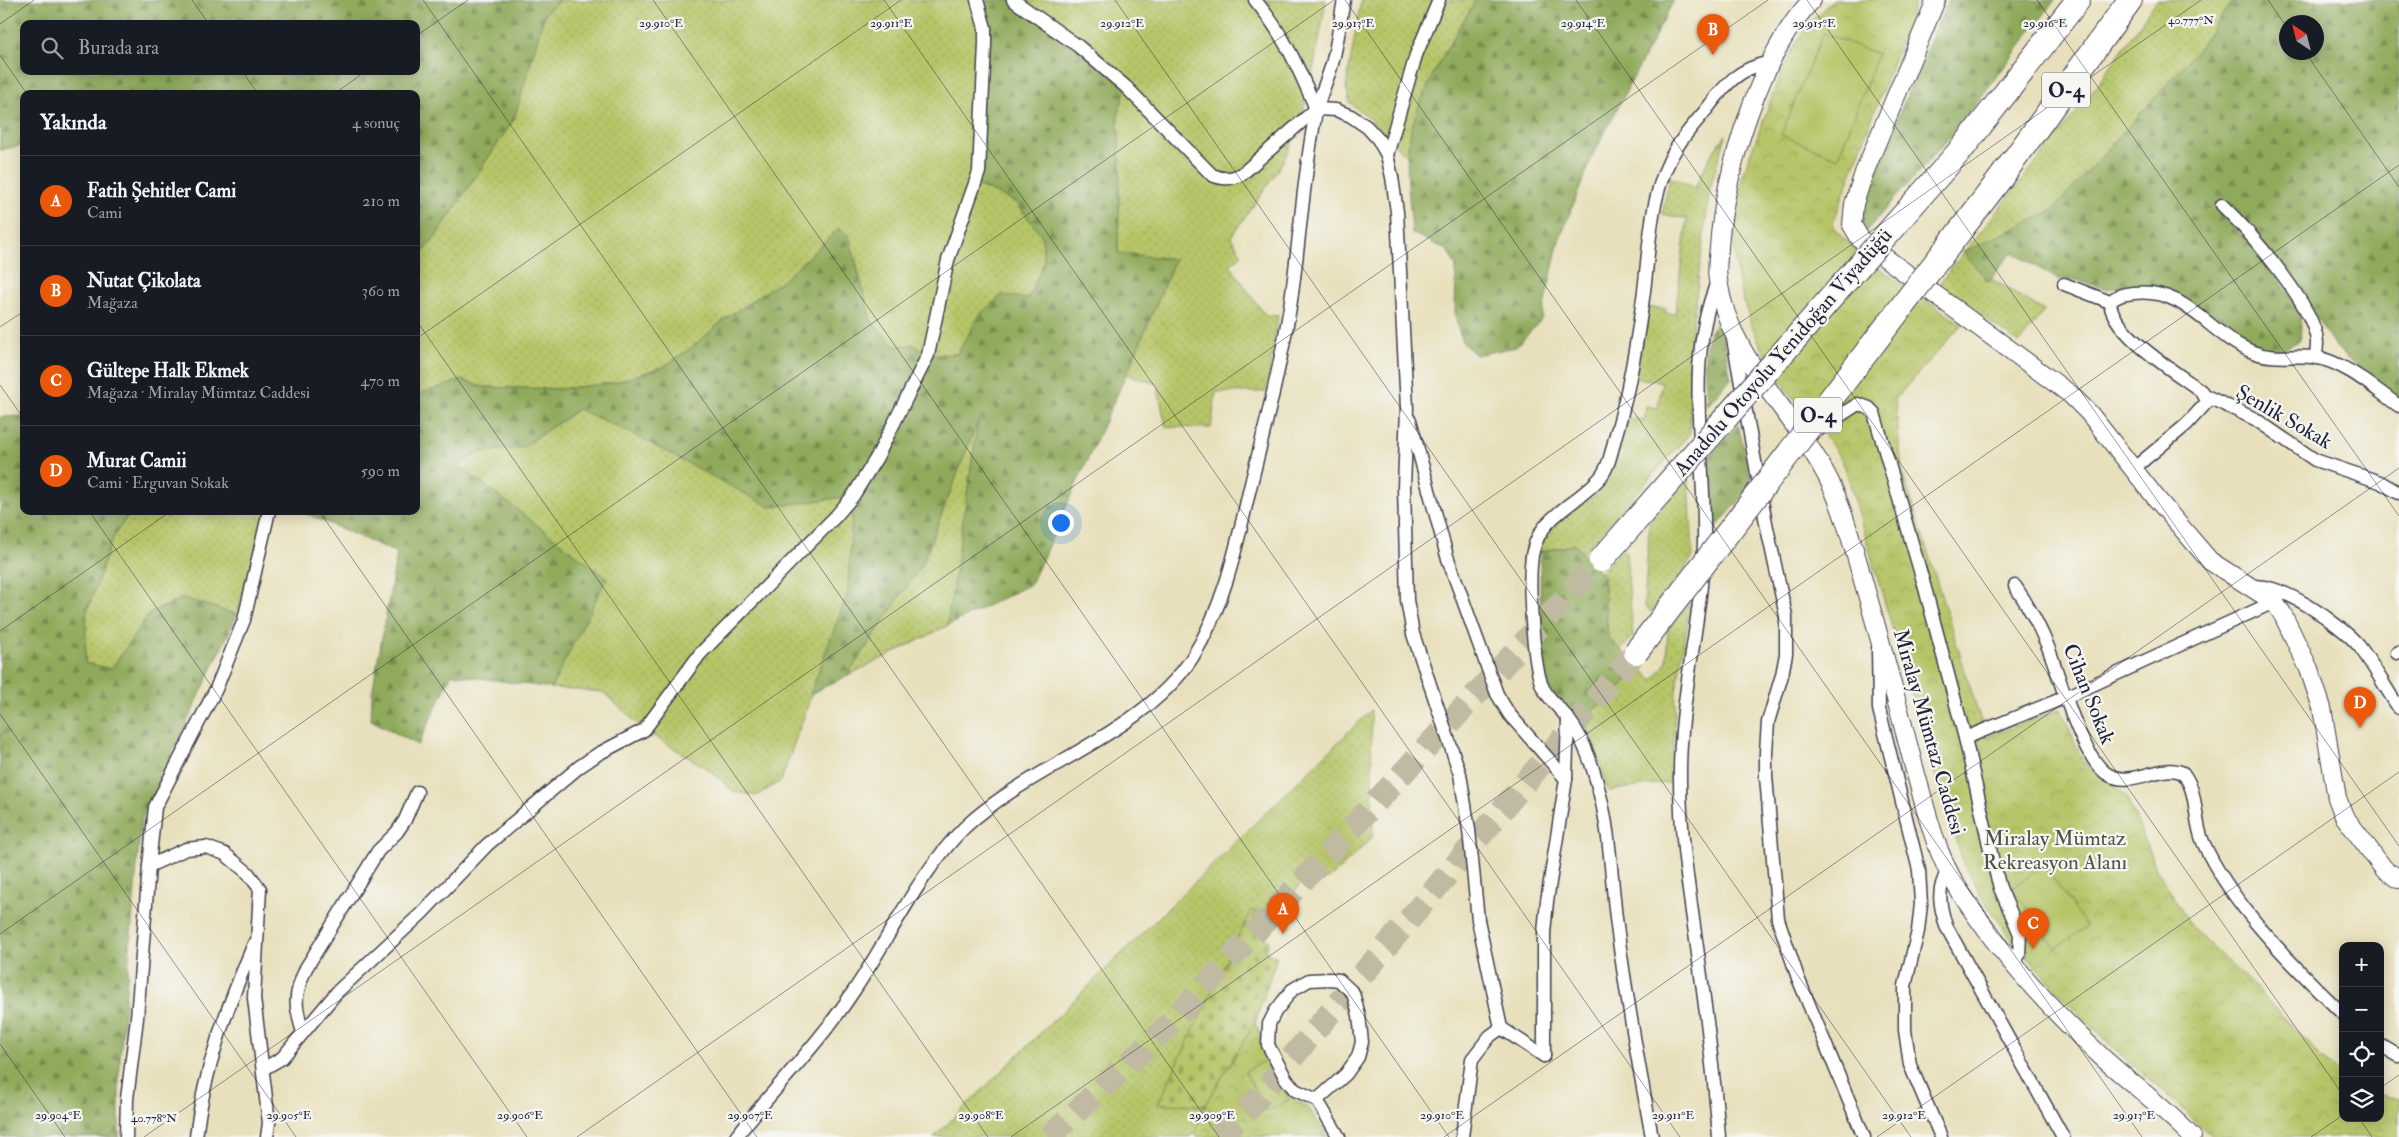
<!DOCTYPE html>
<html lang="tr">
<meta charset="utf-8">
<style>
body{margin:0;font-family:"IM FELL Double Pica",serif;background:#20242c;color:#f1f3f6}
.controls{position:absolute;right:15px;bottom:15px;display:grid;overflow:hidden;border-radius:10px;box-shadow:0 2px 12px #0003}
.controls button{width:45px;height:45px;display:grid;place-items:center;padding:0;border:0;border-bottom:1px solid #363941;background:#171b24;color:#f1f3f6;font:25px sans-serif}
.compass{position:absolute;left:2279px;top:15px;width:45px;height:45px;border-radius:50%;background:#171b24;box-shadow:0 2px 12px #0003;rotate:325deg}
.you{position:absolute;left:1060px;top:522px;width:18px;height:18px;margin:-12px;border:4px solid #fff;border-radius:50%;background:#1a73e8;box-shadow:0 0 0 8px #1a73e833}
.badge{display:grid;place-items:center;width:32px;height:32px;border-radius:50%;background:#ea580c;color:#fff;font-size:16px;font-weight:700}
.pin{position:absolute;translate:-50% -41px;filter:drop-shadow(0 1px 2px #0008)}
.pin::after{content:'';position:absolute;top:26px;width:18px;height:15px;background:inherit;clip-path:polygon(0 0,100% 0,50% 100%)}
.list{margin:0;padding:0;list-style:none}
h2{display:flex;justify-content:space-between;align-items:center;height:65px;margin:0;padding:0 20px;font-size:21px}
h2 small{font-size:16px;font-weight:400;color:#9ea1a6}
.list li{display:grid;grid-template-columns:32px 1fr auto;gap:15px;align-items:center;box-sizing:border-box;height:90px;padding:0 20px;border-top:1px solid #363941}
.list b{display:block;font-size:19px;white-space:nowrap}
.list p{margin:0;font-size:16px;white-space:nowrap;color:#9ea1a6}
.list em{font-size:16px;font-style:normal;color:#9ea1a6}
.icon{flex:none;width:28px;height:28px;fill:none;stroke:currentColor;stroke-width:2;stroke-linecap:round;stroke-linejoin:round}
.map{position:relative;flex:none;width:2399px;height:1137px;overflow:hidden}
.search{position:absolute;background:#171b24;box-shadow:0 2px 12px #0003;left:20px;top:20px;width:400px;height:55px;display:flex;align-items:center;gap:12px;box-sizing:border-box;padding:0 18px;border-radius:10px;color:#9ea1a6;font-size:19px}
.panel{position:absolute;background:#171b24;box-shadow:0 2px 12px #0003;left:20px;top:90px;width:400px;height:425px;border-radius:10px}
.map>svg:first-child{display:block}
.grass{fill:url(#grass-dots);stroke:#6c7451}
.forest{fill:url(#forest-firs);stroke:#59664c;fill-rule:evenodd}
.cemetery{fill:url(#cemetery-stones);stroke:#6c7451}
.park{fill:url(#park-crowns);stroke:#6c7451}
.garden{fill:#b6c567;stroke:#6c7451}
.lines{fill:none;stroke-linecap:round;stroke-linejoin:round}
.motorway-tunnel{stroke:#c0baa2;stroke-width:24;stroke-dasharray:24 12;stroke-linecap:butt}
.minor-casing{stroke:#403e4e;stroke-width:15}
.secondary-casing{stroke:#403e4e;stroke-width:20}
.motorway-casing{stroke:#403e4e;stroke-width:26}
.minor{stroke:#fff;stroke-width:12}
.secondary{stroke:#fff;stroke-width:18}
.motorway{stroke:#fff;stroke-width:24}
.motorway-bridge-casing{stroke:#403e4e;stroke-width:26;stroke-linecap:butt}
.motorway-bridge{stroke:#fff;stroke-width:24}
.ticks{fill:none;stroke:#22223b;stroke-width:1;stroke-opacity:0.45}
.labels{text-anchor:middle;dominant-baseline:central;stroke-width:4.5;stroke-linejoin:round;paint-order:stroke}
.shield{fill:#f6f6f2;stroke:#626272;stroke-width:1}
.shield-label{font-size:20px;font-weight:bold;fill:#22223b}
.street-label{font-size:21px;fill:#22223b;stroke:#f6f6f2}
.park-label{font-size:21px;fill:#4e5348;stroke:#f6f6f2}
.ticks-label{font-size:12px;text-anchor:middle;fill:#22223b;stroke:#f6f6f2;stroke-width:4.5;stroke-linejoin:round;paint-order:stroke}
</style>
<div class="map">
<svg width="2399" height="1137" viewBox="0 0 2399 1137">
<defs>
<pattern id="grass-dots" width="8" height="8" patternUnits="userSpaceOnUse" patternTransform="scale(1.25)"><rect width="8" height="8" fill="#b6c567"/><path d="M2 2h.1M6 6h.1" fill="none" stroke="#9ca95a" stroke-width="1.8" stroke-linecap="round"/></pattern>
<pattern id="forest-firs" width="22" height="20" patternUnits="userSpaceOnUse" patternTransform="scale(1.25)"><rect width="22" height="20" fill="#90aa5c"/><path d="M5 1l3.5 6h-7zM16 11l3.5 6h-7z" fill="#758a4d"/></pattern>
<pattern id="cemetery-stones" width="16" height="16" patternUnits="userSpaceOnUse" patternTransform="scale(1.25)"><rect width="16" height="16" fill="#b6c567"/><path d="M2 7V4a2 2 0 0 1 4 0v3zM10 15v-3a2 2 0 0 1 4 0v3z" fill="#9ca95a"/></pattern>
<pattern id="park-crowns" width="20" height="18" patternUnits="userSpaceOnUse" patternTransform="scale(1.25)"><rect width="20" height="18" fill="#b6c567"/><path d="M2 6a3 3 0 1 1 6 0M12 15a3 3 0 1 1 6 0" fill="none" stroke="#9ca95a"/></pattern>
</defs>
<rect width="100%" height="100%" fill="#f6f6f2"/>
<filter id="ink" filterUnits="userSpaceOnUse"><feTurbulence type="fractalNoise" baseFrequency=".02" numOctaves="2"/><feDisplacementMap in="SourceGraphic" scale="10" xChannelSelector="R" yChannelSelector="G"/><feConvolveMatrix kernelMatrix="1 2 1 2 8 2 1 2 1" color-interpolation-filters="sRGB"/></filter>
<filter id="wash" filterUnits="userSpaceOnUse"><feTurbulence type="fractalNoise" baseFrequency=".0096" numOctaves="4" result="noise"/><feDisplacementMap in="SourceGraphic" scale="20" xChannelSelector="R" yChannelSelector="G"/><feGaussianBlur stdDeviation="1.12" result="paint"/><feColorMatrix in="noise" values="0 0 0 0 0 0 0 0 0 0 0 0 0 0 0 0 0 1.4 0 .05"/><feComposite in="paint" operator="in"/></filter>
<g filter="url(#wash)">
<rect width="100%" height="100%" fill="#e8e0bc"/>
<g class="grass">
<polygon points="560,0 977,0 981,13 976,185 1016,202 1042,236 1044,262 1028,299 981,313 957,354 928,355 915,345 894,346 871,321 849,236 839,229 783,280 725,319 690,349 663,367 613,383 559,389 483,387 462,381 416,395 416,260 434,239 514,119 545,13"/>
<path d="M1013 0H1326C1318 47 1306 120 1283 161 1268 187 1248 212 1231 237L1242 255 1230 265 1264 314 1278 316 1266 392H1216L1211 428 1166 427 1157 384 1126 374 1175 259 1118 253 1120 168 1118 115 1125 87Z"/>
<path d="M1361 0H1476C1445 52 1415 97 1408 158L1367 116 1350 103 1346 87Z"/>
<polygon points="2157,0 2233,0 2196,52 2052,211 2020,227 1988,282 1992,279 2044,311 2019,343 1938,285 2091,94"/>
<path d="M1726 135 1710 187 1690 344V433L1583 553 1575 544 1540 552C1548 518 1579 512 1601 490 1613 478 1623 436 1629 418L1644 420 1646 406 1658 408 1662 382 1635 378 1648 307 1666 309 1665 313 1675 314 1687 219 1662 214 1670 177 1695 188 1709 158Z"/>
<polygon points="579,409 625,430 853,496 848,592 781,781 756,796 733,791 711,771 644,730 603,692 551,688 606,578 459,466 478,452 521,448"/>
<polygon points="979,418 947,626 847,676 922,564"/>
<polygon points="1689,479 1693,557 1651,612 1644,605 1650,518"/>
<polygon points="130,511 267,511 237,615 184,598 150,613 111,669 85,663 86,615 111,542"/>
<polygon points="1623,548 1626,551 1633,636 1621,650 1608,638 1603,576 1600,573"/>
<polygon points="1691,602 1676,691 1672,782 1608,791 1592,738 1581,721 1641,669 1653,680 1666,663 1668,629"/>
<polygon points="1371,710 1373,837 1329,879 1306,878 1272,918 1251,910 1158,1104 1205,1105 1195,1133 1189,1137 934,1137"/>
</g>
<g class="forest">
<path d="M0 0H560L545 13 514 119 434 239 416 260V94H24V145L0 150ZM24 24H416V71H24Z"/>
<polygon points="977,0 1013,0 1126,87 1118,115 1120,168 1118,253 1175,259 1135,355 1031,584 947,626 978,421 922,564 847,676 810,694 848,592 853,496 770,507 625,430 578,409 521,448 478,452 459,466 607,578 551,688 452,674 418,745 371,720 372,693 397,553 300,511 416,511 416,395 462,380 483,387 559,389 613,383 663,367 690,349 725,319 783,280 839,229 849,236 871,321 894,346 915,345 928,355 957,354 981,313 1002,295 1028,299 1044,262 1042,236 1016,202 976,185 985,44"/>
<path d="M1476 0H1674L1593 155 1559 240 1541 320 1516 347 1476 355 1462 342 1455 316 1456 266 1447 250 1412 233C1410 200 1403 162 1411 130 1424 83 1451 42 1476 0Z"/>
<polygon points="1948,0 2055,0 1956,130 1864,233 1858,218 1862,200"/>
<path d="M2233 0H2399V399L2361 371 2336 348 2299 290 2222 205 2218 212C2245 236 2282 277 2297 309 2302 319 2301 329 2300 340L2281 351 2267 350 2251 346 2180 296 2150 286 2132 285 2107 289 2076 280 2057 279 2012 252 1988 282 1963 252 2052 211 2196 52ZM2286 22H2316V52H2286Z"/>
<path d="M1717 323 1720 324 1731 378 1707 405C1706 384 1699 336 1717 323Z"/>
<polygon points="24,416 24,511 130,511 111,542 86,615 85,663 111,669 150,613 184,598 237,615 141,821 119,1071 119,1137 0,1137 0,417"/>
<polygon points="1738,424 1752,486 1713,531 1709,457"/>
<path d="M1575 544 1603 576 1608 638 1641 669 1581 721C1570 711 1556 700 1549 687 1538 664 1541 582 1540 552Z"/>
</g>
<polygon class="cemetery" points="1251,910 1272,918 1265,939 1269,941 1265,952 1277,957 1255,1023 1205,1105 1158,1104"/>
<g class="park">
<path d="M1834 0H1916L1833 223C1839 247 1937 307 1962 324L1895 399 1902 471 1986 737 2061 709 2083 762 2126 795 2156 868 2193 929 2258 990 2343 1079V1118H2380V1095L2399 1099V1137H2211L2174 1100 2122 1056 2075 1010 2012 940 1981 896 1964 864 1948 818 1845 467C1831 438 1805 415 1786 388 1742 326 1722 251 1743 176 1748 157 1757 138 1764 119 1780 74 1795 29 1834 0Z"/>
<polygon points="1255,1023 1286,1087 1296,1101 1307,1106 1327,1136 1196,1137 1195,1133 1205,1105"/>
</g>
<g class="garden">
<polygon points="1823,33 1878,54 1838,158 1781,135"/>
<polygon points="2043,865 2087,926 2056,948 2012,888"/>
<polygon points="1268,1059 1289,1100 1266,1112 1245,1071"/>
</g>
</g>
<g filter="url(#ink)">
<g class="lines">
<g class="motorway-tunnel">
<polyline points="1049,1137 1163,1031 1601,560"/>
<polyline points="1219,1137 1246,1112 1636,652"/>
</g>
<g class="minor-casing">
<g id="minor">
<path d="M1013 0 1078 46 1126 87 1212 175C1224 180 1231 179 1242 174L1316 109 1336 110 1351 116 1367 127 1378 139 1387 155 1392 177 1397 212 1407 408 1404 487 1407 600 1413 634 1460 774 1469 830 1478 920 1501 1028"/>
<path d="M1255 0C1285 36 1298 67 1316 109"/>
<polyline points="1387,155 1416,55 1439,0"/>
<path d="M2222 205C2249 231 2308 299 2316 335 2318 343 2317 350 2315 358"/>
<path d="M1718 280C1683 363 1706 454 1704 542 1702 621 1679 699 1680 779 1680 835 1689 891 1697 947 1706 1010 1714 1074 1719 1137"/>
<polyline points="2064,284 2110,302"/>
<polyline points="1733,339 1766,523 1786,616 1786,654 1782,675 1768,722 1766,752 1766,776 1778,919 1798,978 1864,1137"/>
<polyline points="2206,396 2255,419 2315,460 2380,482 2399,493"/>
<polyline points="1410,420 1447,556 1497,694 1509,714 1566,779"/>
<polyline points="1812,434 1858,404 1869,408 1874,413 1923,581 1965,738 1993,862 2000,888 2020,934 2019,955 2014,962"/>
<path d="M2133 469 2186 425 2208 401 2201 391C2176 372 2112 334 2110 302 2117 295 2124 294 2134 293 2187 287 2209 335 2253 352 2273 360 2293 355 2314 357 2345 362 2374 388 2399 406"/>
<path d="M2015 586C2028 605 2039 625 2048 647 2060 677 2082 761 2109 775 2134 788 2161 762 2183 773 2199 794 2193 819 2203 842 2230 903 2295 968 2343 1014"/>
<path d="M2250 587C2279 580 2341 625 2359 646 2373 664 2386 689 2399 708"/>
<polyline points="1878,648 1879,709 1919,870 1921,904 1918,931 1905,986 1905,1030 1910,1065 1941,1137"/>
<polyline points="2397,653 2399,652"/>
<polyline points="1965,738 2066,697 2274,602"/>
<polyline points="149,866 155,807 216,689 244,620 269,511"/>
<path d="M1948 871C1936 890 1940 906 1946 926L2063 1137"/>
<path d="M303 1032C294 1004 294 995 306 968L378 851 397 832 405 820 417 792"/>
<polyline points="2380,1045 2399,1056"/>
<polyline points="1544,1056 1544,933 1547,901 1566,779 1568,718"/>
<polyline points="263,1069 282,1058 338,991 422,913 487,845 579,767 598,754 644,730 700,654 836,516 853,496 877,457 928,355 948,260 979,172 985,44 985,28 977,0"/>
<polyline points="1317,1100 1346,1074 1358,1057 1362,1042 1359,1015 1353,993 1339,980 1330,979 1309,980 1292,990 1275,1012 1269,1024 1268,1045 1286,1079 1295,1090 1317,1100 1339,1137"/>
<polyline points="126,1137 127,1099 137,1018 149,866 186,849 206,847 225,854 248,873 260,889 254,998 269,1123 267,1137"/>
<path d="M196 1137C204 1069 227 1007 254 944"/>
<path d="M736 1137C773 1089 817 1046 851 995 889 940 917 874 965 827 1031 765 1143 734 1192 658 1224 607 1236 549 1249 492 1264 431 1280 369 1290 307 1300 242 1303 176 1316 112 1320 94 1329 77 1333 60 1338 41 1340 20 1344 0"/>
<polyline points="1462,1137 1472,1059 1490,1036 1501,1028 1544,1056"/>
<path d="M1652 1137C1639 1067 1626 997 1617 926 1611 881 1611 835 1599 791 1593 766 1585 741 1569 720 1561 709 1550 701 1543 688 1533 668 1529 589 1531 565 1533 518 1571 509 1598 480 1610 468 1612 447 1617 431 1630 387 1638 336 1644 291 1650 243 1650 189 1677 147 1685 134 1696 122 1706 110 1726 84 1737 69 1770 62"/>
</g>
</g>
<g class="secondary-casing">
<g id="secondary">
<path d="M1812 0C1761 52 1723 175 1719 248 1718 258 1716 270 1718 280 1729 364 1802 417 1834 491 1847 521 1855 553 1864 584 1882 645 1898 706 1914 767 1926 809 1935 853 1959 890 1997 950 2051 1010 2104 1059 2133 1085 2165 1108 2192 1137"/>
<polyline points="1936,0 1864,173 1854,204 1852,225 1861,240 2070,394 2089,413 2156,498 2210,561 2274,602 2282,613 2309,669 2322,708 2337,798 2344,816 2384,869 2399,879"/>
</g>
</g>
<g class="motorway-casing">
<g id="motorway">
<polyline points="1965,145 2078,0"/>
<polyline points="2000,179 2130,0"/>
</g>
</g>
<use href="#minor" class="minor"/>
<use href="#secondary" class="secondary"/>
<use href="#motorway" class="motorway"/>
<g class="motorway-bridge-casing">
<g id="motorway-bridge">
<polyline points="1601,560 1965,145"/>
<polyline points="1636,652 2000,179"/>
</g>
</g>
<use href="#motorway-bridge" class="motorway-bridge"/>
</g>
</g>
<path class="ticks" d="M192 0 209 24M423 0 1219 1137M653 0 1449 1137M884 0 1680 1137M1115 0 1911 1137M1345 0 2142 1137M1576 0 2343 1095M1807 0 2399 846M2037 0 2399 516M2268 0 2286 26M0 24 34 0M416 36 468 0M2305 52 2399 187M0 55 27 94M242 71 258 94M334 94 366 71M416 320 988 1137M0 327 24 311M416 339 901 0M0 385 24 419M89 511 527 1137M319 511 757 1137M0 631 171 511M0 714 296 1137M0 934 1334 0M0 1044 65 1137M2380 1088 2399 1075M2359 1118 2372 1137M144 1137 1768 0M577 1137 2201 0M1011 1137 2399 165M1444 1137 2399 468M1877 1137 2399 772M2311 1137 2343 1115"/>
<g class="labels">
<g class="shield">
<rect x="2042" y="72.5" width="48" height="35" rx="4"/>
<rect x="1794" y="397.5" width="48" height="35" rx="4"/>
</g>
<g class="shield-label">
<text x="2066" y="90">O-4</text>
<text x="1818" y="415">O-4</text>
</g>
<g class="street-label">
<text transform="translate(1783 352) rotate(-49)">Anadolu Otoyolu Yenidoğan Viyadüğü</text>
<text transform="translate(2284 417) rotate(30)">Şenlik Sokak</text>
<text transform="translate(2089 694) rotate(68)">Cihan Sokak</text>
<text transform="translate(1929 732) rotate(74)">Miralay Mümtaz Caddesi</text>
</g>
<g class="park-label">
<text x="2055" y="838">Miralay Mümtaz<tspan x="2055" dy="24">Rekreasyon Alanı</tspan></text>
</g>
</g>
<g class="ticks-label">
<text x="2191" y="24">40.777°N</text>
<text x="2045" y="27">29.916°E</text>
<text x="661" y="27">29.910°E</text>
<text x="891" y="27">29.911°E</text>
<text x="1122" y="27">29.912°E</text>
<text x="1353" y="27">29.913°E</text>
<text x="1583" y="27">29.914°E</text>
<text x="1814" y="27">29.915°E</text>
<text x="58" y="1119">29.904°E</text>
<text x="289" y="1119">29.905°E</text>
<text x="520" y="1119">29.906°E</text>
<text x="750" y="1119">29.907°E</text>
<text x="981" y="1119">29.908°E</text>
<text x="1212" y="1119">29.909°E</text>
<text x="1442" y="1119">29.910°E</text>
<text x="1673" y="1119">29.911°E</text>
<text x="1904" y="1119">29.912°E</text>
<text x="2134" y="1119">29.913°E</text>
<text x="154" y="1122">40.778°N</text>
</g>
</svg>
<div class="controls">
<button>+</button>
<button>−</button>
<button><svg class="icon" aria-label="locate" viewBox="0 0 24 24"><circle cx="12" cy="12" r="6"/><path d="M12 2v4M12 18v4M2 12h4M18 12h4"/></svg></button>
<button><svg class="icon" aria-label="layers" viewBox="0 0 24 24"><path d="M12 4l9 5-9 5-9-5zM3 14l9 5 9-5"/></svg></button>
</div>
<svg class="compass" viewBox="-18 -18 36 36"><path d="M0-13l5 13h-10z" fill="#e53935"/><path d="M0 13l5-13h-10z" fill="#9ea1a6"/></svg>
<div class="you"></div>
<div class="pin badge" style="left:1283px;top:934px">A</div>
<div class="pin badge" style="left:1713px;top:55px">B</div>
<div class="pin badge" style="left:2033px;top:949px">C</div>
<div class="pin badge" style="left:2360px;top:728px">D</div>
<div class="search"><svg class="icon" aria-label="search" viewBox="0 0 24 24"><circle cx="10" cy="10" r="6"/><path d="M15 15l6 6"/></svg>Burada ara</div>
<section class="panel">
<h2>Yakında<small>4 sonuç</small></h2>
<ul class="list">
<li><span class="badge">A</span><div><b>Fatih Şehitler Cami</b><p>Cami</p></div><em>210 m</em></li>
<li><span class="badge">B</span><div><b>Nutat Çikolata</b><p>Mağaza</p></div><em>360 m</em></li>
<li><span class="badge">C</span><div><b>Gültepe Halk Ekmek</b><p>Mağaza · Miralay Mümtaz Caddesi</p></div><em>470 m</em></li>
<li><span class="badge">D</span><div><b>Murat Camii</b><p>Cami · Erguvan Sokak</p></div><em>590 m</em></li>
</ul>
</section>
</div>
